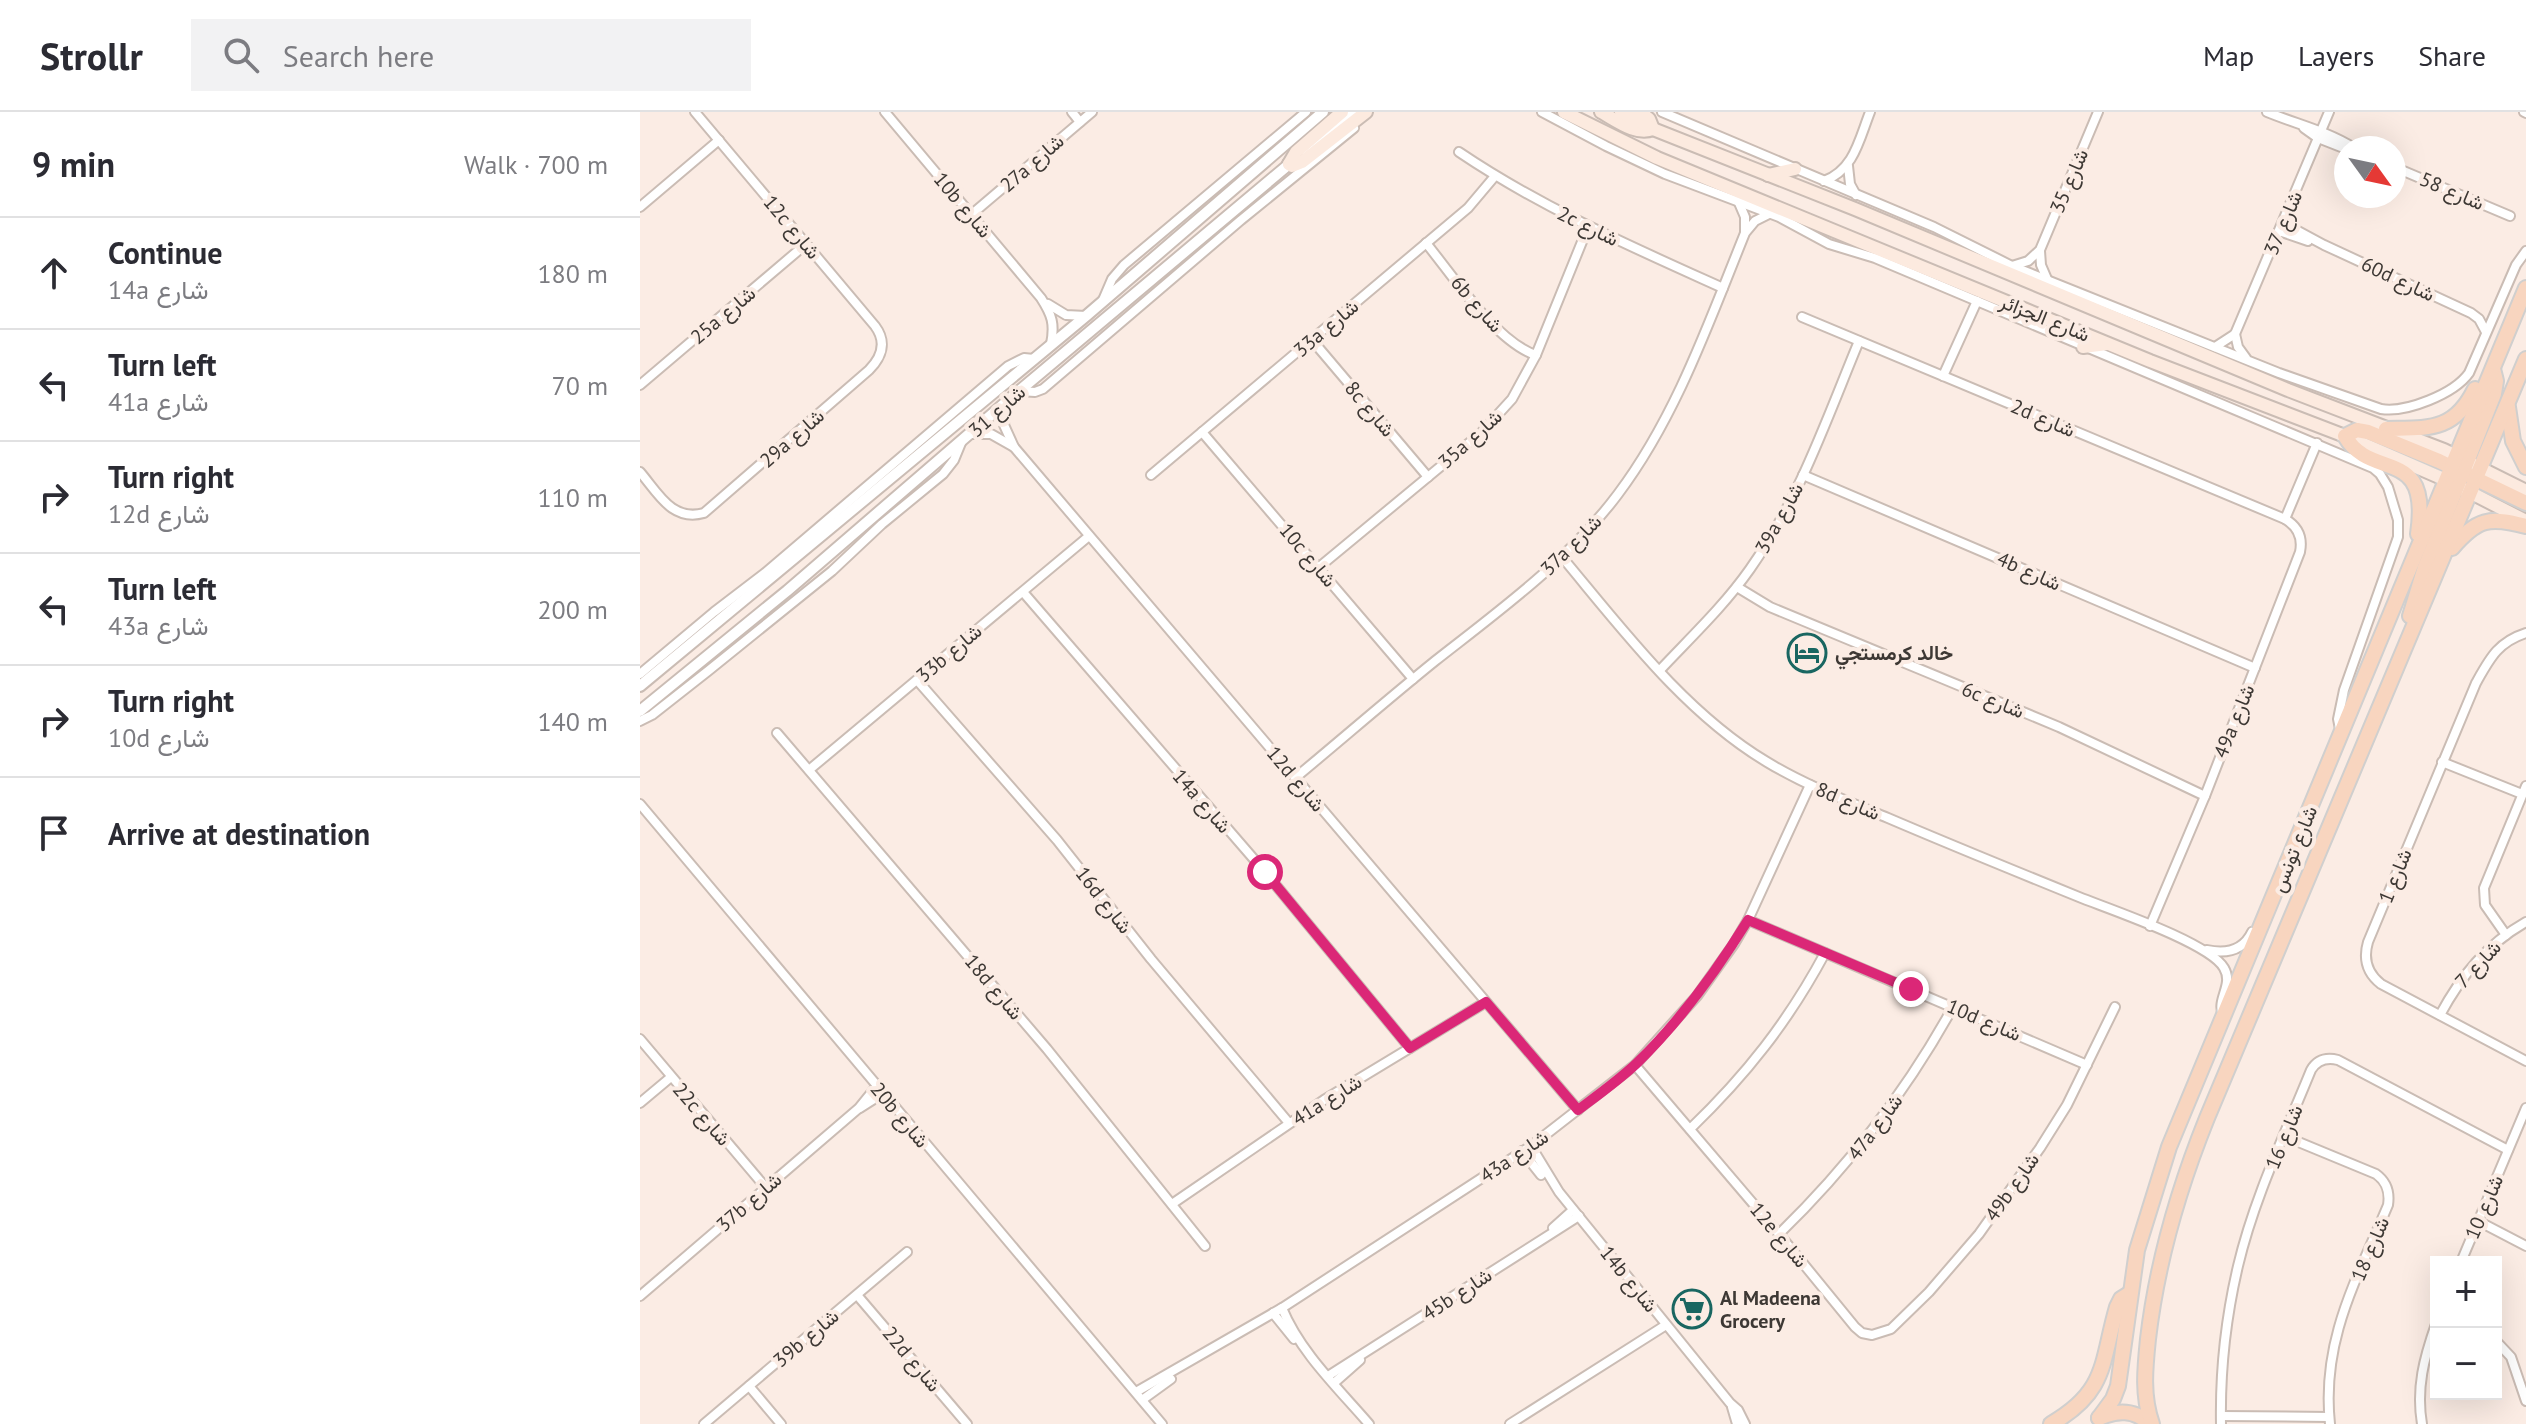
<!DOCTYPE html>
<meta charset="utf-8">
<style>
body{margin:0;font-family:"PT Sans",Vazirmatn,sans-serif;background:#f2f2f3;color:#2b2b33}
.controls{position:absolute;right:24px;bottom:24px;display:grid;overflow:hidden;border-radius:0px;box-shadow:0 8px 32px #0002}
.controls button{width:72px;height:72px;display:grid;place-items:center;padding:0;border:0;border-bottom:2px solid #e1e1e2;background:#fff;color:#2b2b33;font:40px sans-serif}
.compass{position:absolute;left:1694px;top:24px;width:72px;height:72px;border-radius:50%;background:#fff;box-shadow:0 8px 32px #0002;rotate:123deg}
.stop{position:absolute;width:24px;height:24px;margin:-18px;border:6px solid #db2777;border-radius:50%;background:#fff}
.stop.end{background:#db2777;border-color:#fff;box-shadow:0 2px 8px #0008}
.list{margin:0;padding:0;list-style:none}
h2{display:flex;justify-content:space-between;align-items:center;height:104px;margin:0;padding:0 32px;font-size:34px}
h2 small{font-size:26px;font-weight:400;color:#7c7c81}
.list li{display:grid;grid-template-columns:52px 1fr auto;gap:24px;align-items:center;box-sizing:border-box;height:112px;padding:0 32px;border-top:2px solid #e1e1e2}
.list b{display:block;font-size:30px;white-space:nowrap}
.list p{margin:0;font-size:26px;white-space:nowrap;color:#7c7c81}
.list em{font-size:26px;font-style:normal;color:#7c7c81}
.icon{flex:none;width:44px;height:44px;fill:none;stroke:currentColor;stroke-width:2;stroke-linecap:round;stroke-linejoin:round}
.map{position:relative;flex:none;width:1886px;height:1312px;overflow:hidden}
header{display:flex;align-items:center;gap:48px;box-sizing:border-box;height:112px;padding:0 40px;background:#fff;border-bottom:2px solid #e1e1e2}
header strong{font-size:38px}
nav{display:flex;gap:44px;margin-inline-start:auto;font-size:28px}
.search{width:560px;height:72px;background:#f2f2f3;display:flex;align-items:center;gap:20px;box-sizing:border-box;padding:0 28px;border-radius:0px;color:#7c7c81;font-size:30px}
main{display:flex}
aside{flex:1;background:#fff}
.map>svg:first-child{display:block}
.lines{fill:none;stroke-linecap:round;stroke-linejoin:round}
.minor-casing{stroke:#cabcb4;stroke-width:12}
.tertiary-casing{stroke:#cabcb4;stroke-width:14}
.secondary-casing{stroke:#cabcb4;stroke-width:16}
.primary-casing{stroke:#d0cfce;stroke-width:18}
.minor{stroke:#fff;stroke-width:8}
.tertiary{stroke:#fff;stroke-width:10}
.secondary{stroke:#fceadf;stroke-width:12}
.primary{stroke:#f8d5bf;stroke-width:14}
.route{stroke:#db2777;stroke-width:10}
.labels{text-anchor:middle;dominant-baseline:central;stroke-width:8;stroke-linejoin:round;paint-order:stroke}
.street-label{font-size:20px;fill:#3d3834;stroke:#fbece4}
.poi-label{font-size:20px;font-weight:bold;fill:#3d3834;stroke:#fbece4;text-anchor:start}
</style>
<header>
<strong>Strollr</strong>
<div class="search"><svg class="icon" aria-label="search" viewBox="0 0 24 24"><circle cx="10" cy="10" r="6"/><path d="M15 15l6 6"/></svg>Search here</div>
<nav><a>Map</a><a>Layers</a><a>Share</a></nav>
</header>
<main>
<aside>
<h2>9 min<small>Walk · 700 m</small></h2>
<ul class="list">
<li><svg class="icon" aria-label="ahead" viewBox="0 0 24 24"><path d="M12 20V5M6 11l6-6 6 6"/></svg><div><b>Continue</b><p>14a شارع</p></div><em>180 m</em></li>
<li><svg class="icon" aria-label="left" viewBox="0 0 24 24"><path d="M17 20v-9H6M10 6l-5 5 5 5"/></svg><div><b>Turn left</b><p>41a شارع</p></div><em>70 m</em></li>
<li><svg class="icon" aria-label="right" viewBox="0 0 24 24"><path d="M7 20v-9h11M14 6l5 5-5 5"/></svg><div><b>Turn right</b><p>12d شارع</p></div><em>110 m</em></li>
<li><svg class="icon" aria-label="left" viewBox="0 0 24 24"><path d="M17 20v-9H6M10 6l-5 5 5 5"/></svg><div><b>Turn left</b><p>43a شارع</p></div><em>200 m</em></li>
<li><svg class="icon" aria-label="right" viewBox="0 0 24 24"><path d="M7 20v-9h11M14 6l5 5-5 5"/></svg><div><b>Turn right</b><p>10d شارع</p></div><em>140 m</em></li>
<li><svg class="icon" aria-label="arrive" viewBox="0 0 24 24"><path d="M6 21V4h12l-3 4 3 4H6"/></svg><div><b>Arrive at destination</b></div></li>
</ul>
</aside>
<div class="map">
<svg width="1886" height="1312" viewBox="0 0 1886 1312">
<rect width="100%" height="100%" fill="#fbece4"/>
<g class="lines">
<g class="minor-casing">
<g id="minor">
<path d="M245 0 401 186C412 203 415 212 411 232"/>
<polyline points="432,0 440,10"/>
<polyline points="902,0 966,34 1025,62 1139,105 1189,132 1235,146 1733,356 1740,362 1748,375 1758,408 1758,425 1704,578 1698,607 1700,617"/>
<path d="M1022 0 1294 115 1372 154 1639 261 1741 297C1766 301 1814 282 1829 261L1876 153 1886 139"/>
<path d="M1627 0C1656 12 1687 19 1714 36"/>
<polyline points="1884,0 1886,1"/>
<polyline points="1664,16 1678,26 1706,37"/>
<path d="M819 40C902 96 992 135 1083 176"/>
<polyline points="1208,54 1210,72 1216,83"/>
<polyline points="1754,55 1870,104"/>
<path d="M1184 69C1214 58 1219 28 1230 0"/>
<polyline points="1099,91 1105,105 1105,120"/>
<polyline points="0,95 79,28"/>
<polyline points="332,102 452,0"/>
<polyline points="1643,111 1684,133 1831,201 1839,207 1846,220"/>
<polyline points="1639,119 1668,129"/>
<path d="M786 131C813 164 856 230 896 243"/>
<polyline points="1400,139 1401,153 1407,167"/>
<polyline points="1372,154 1388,149 1400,138 1458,0"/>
<polyline points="463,188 472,167 484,153 666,0"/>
<polyline points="408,192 426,203 446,204"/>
<path d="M1162 205 1645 407C1657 414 1663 425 1660 440L1565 684 1510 814"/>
<polyline points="1595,222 1598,235 1606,246"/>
<polyline points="672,228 788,365"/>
<polyline points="1575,235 1595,222 1689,0"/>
<polyline points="1303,264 1337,189"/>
<polyline points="0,273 166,132"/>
<polyline points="379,279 395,280 403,277 601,108 714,16"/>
<polyline points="366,290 364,313 374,335 938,998"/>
<polyline points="562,320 773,567"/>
<polyline points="330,322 351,322 374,335"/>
<path d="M0 360C18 381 32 410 64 401L229 258C242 245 247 230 235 214L55 0"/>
<polyline points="511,363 828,96 855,64"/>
<polyline points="1163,363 1615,556"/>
<polyline points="1645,407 1677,331"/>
<path d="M922 445C983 518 1045 601 1127 650 1165 673 1207 689 1248 706 1311 733 1375 759 1439 785 1469 797 1570 831 1584 856 1594 873 1576 887 1583 903"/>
<polyline points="678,456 841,321 872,287 896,243 948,115"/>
<polyline points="1097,475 1130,495 1419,615 1565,684"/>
<polyline points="383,480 625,760 770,936"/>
<path d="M1886 521C1858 530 1850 546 1836 571L1728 830C1723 847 1727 861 1741 872L1886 949"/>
<path d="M1020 558C1051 525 1084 494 1110 457 1159 388 1187 306 1219 229"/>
<polyline points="0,562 74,500 125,461 368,254 384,246 394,247"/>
<polyline points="277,568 417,728 511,847 649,1011"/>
<polyline points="0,609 12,603 68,559 192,459 242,412 303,362 314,348 321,331"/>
<polyline points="137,621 407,937 565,1134"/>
<polyline points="1802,650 1882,682"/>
<polyline points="169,658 449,424"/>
<path d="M655 666C702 627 748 587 795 549 860 498 928 449 978 382 1036 305 1069 210 1105 121L1115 109 1129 102"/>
<polyline points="0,692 522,1312"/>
<polyline points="1108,808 1447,953"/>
<polyline points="1866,823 1845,793 1844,776 1886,674"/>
<path d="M1567 838C1586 842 1603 839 1612 820"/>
<path d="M1800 903C1821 864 1847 832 1886 810"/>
<polyline points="0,927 126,1076"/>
<polyline points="995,953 1139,1122 1215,1215 1222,1221 1232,1223 1251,1217 1289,1180 1339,1122 1400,1036 1427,993 1475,895"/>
<polyline points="0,991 31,965"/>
<polyline points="220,996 242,982"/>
<path d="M1050 1017C1106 963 1148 910 1185 841"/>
<path d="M1644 1024 1736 1062C1747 1070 1750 1080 1748 1093 1717 1167 1681 1228 1690 1312"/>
<polyline points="891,1034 919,1080 1090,1291 1098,1298 1105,1312"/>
<polyline points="882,1039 901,1063"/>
<polyline points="532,1092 684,988 846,890"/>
<polyline points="1838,1109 1886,1134"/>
<polyline points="913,1116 933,1098"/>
<path d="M1139 1122C1209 1054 1266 980 1313 895"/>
<polyline points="1821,1150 1886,996"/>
<polyline points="217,1183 327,1312"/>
<polyline points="0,1184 219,996 236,975"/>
<path d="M642 1196C660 1240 698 1276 729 1312"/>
<polyline points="633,1201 654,1227"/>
<polyline points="1856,1229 1871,1245 1886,1289"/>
<polyline points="688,1264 939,1104"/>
<polyline points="694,1271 720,1248"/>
<polyline points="109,1274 141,1312"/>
<polyline points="496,1280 642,1196 891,1034 995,953 1057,884 1094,832 1108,808 1170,673"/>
<polyline points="502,1288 531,1267"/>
<polyline points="1092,1295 1097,1312"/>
<polyline points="1581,1304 1689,1305"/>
<polyline points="64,1312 267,1140"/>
<polyline points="870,1312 1026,1213"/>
<path d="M1581 1312C1580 1259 1586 1205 1598 1154 1614 1086 1645 1022 1671 958 1677 948 1686 945 1698 948L1868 1038"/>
<path d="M1782 1312C1776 1276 1784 1246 1796 1212"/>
</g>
</g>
<g class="tertiary-casing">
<g id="tertiary">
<polyline points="666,39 714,0"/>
<polyline points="0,574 446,204 683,0"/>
<polyline points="0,599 147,479 379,279 653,49"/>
</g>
</g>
<g class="secondary-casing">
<g id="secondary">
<polyline points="924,0 1017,46 1510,249 1705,324 1806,368 1886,409"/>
<path d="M961 0C976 8 996 24 1013 17L1009 7 1000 0"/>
<polyline points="981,0 1013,17 1215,97 1648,278 1804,338 1886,379"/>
<polyline points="649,52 652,54 662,50 726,0"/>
<polyline points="649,52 656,40 702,0"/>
<polyline points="1128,63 1155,57"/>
<polyline points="1443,235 1467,232"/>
</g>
</g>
<g class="primary-casing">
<g id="primary">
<polyline points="1868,295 1873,329 1886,355"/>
<path d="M1746 317C1788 316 1814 320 1835 277"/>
<path d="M1778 422C1791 332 1731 370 1705 324L1717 318 1728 320 1799 349 1886 391"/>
<path d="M1812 436C1837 407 1849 404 1886 414"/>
<polyline points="1770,504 1785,455 1854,282 1856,269 1853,257"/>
<polyline points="1459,1306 1473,1287 1478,1274 1497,1138 1529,1035 1886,176"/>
<path d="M1459 1306C1477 1298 1494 1297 1510 1312"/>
<path d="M1411 1312C1468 1279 1461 1250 1477 1195L1481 1187 1489 1182"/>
<path d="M1512 1312C1502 1284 1505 1256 1508 1227 1517 1150 1538 1078 1567 1006L1886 247"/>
</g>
</g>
<use href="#minor" class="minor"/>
<use href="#tertiary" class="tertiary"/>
<use href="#secondary" class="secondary"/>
<use href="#primary" class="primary"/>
</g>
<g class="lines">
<path class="route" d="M625 760 770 936 846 890 938 998C958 983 979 968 997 951 1040 909 1076 860 1108 808L1271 877"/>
</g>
<defs>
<g id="hotel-ring" transform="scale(2)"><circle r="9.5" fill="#fbece4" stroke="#196661" stroke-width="1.5"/><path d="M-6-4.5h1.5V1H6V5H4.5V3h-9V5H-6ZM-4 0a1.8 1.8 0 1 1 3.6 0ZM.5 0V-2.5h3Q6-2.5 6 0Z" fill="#196661"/></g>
<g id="supermarket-ring" transform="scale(2)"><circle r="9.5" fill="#fbece4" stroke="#196661" stroke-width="1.5"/><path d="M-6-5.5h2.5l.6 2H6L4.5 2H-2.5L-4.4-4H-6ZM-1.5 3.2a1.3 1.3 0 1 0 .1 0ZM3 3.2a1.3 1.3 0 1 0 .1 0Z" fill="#196661"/></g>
</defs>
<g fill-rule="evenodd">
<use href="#hotel-ring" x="1167" y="541"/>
<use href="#supermarket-ring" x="1052" y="1197"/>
</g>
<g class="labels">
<g class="street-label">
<text transform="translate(392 51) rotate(-41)">27a شارع</text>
<text transform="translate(1429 69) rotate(-67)">شارع 35</text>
<text transform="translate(1812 79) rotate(23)">شارع 58</text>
<text transform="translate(323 93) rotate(50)">10b شارع</text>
<text transform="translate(1643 111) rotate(-67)">شارع 37</text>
<text transform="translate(948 114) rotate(26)">2c شارع</text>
<text transform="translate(152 115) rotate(50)">12c شارع</text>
<text transform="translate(1758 167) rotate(25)">60d شارع</text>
<text transform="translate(837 192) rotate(49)">6b شارع</text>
<text transform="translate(83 203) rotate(-40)">25a شارع</text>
<text transform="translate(1405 206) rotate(22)">شارع الجزائر</text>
<text transform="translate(686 216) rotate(-40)">33a شارع</text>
<text transform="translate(730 297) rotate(50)">8c شارع</text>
<text transform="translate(357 299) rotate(-41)">شارع 31</text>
<text transform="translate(1403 306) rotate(23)">2d شارع</text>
<text transform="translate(152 326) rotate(-41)">29a شارع</text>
<text transform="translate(830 327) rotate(-42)">35a شارع</text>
<text transform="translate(1139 406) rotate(-61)">39a شارع</text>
<text transform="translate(931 433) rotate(-45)">37a شارع</text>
<text transform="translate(668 443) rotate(50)">10c شارع</text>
<text transform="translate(1389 459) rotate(24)">4b شارع</text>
<text transform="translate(309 541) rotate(-40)">33b شارع</text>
<text transform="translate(1353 588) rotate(22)">6c شارع</text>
<text transform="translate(1594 609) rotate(-68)">49a شارع</text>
<text transform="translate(656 667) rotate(50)">12d شارع</text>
<text transform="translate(562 689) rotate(49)">14a شارع</text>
<text transform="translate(1208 689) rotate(23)">8d شارع</text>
<text transform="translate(1654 737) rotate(-68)">شارع تونس</text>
<text transform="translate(1755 764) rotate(-68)">شارع 1</text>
<text transform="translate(464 788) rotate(52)">16d شارع</text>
<text transform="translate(1838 852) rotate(-47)">شارع 7</text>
<text transform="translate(354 875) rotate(50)">18d شارع</text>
<text transform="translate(1344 908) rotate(23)">10d شارع</text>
<text transform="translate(687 988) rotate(-32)">41a شارع</text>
<text transform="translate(62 1002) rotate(49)">22c شارع</text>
<text transform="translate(260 1003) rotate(50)">20b شارع</text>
<text transform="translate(1235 1015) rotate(-53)">47a شارع</text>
<text transform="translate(1644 1025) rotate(-68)">شارع 16</text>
<text transform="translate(874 1044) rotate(-34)">43a شارع</text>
<text transform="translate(1372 1075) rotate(-55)">49b شارع</text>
<text transform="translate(109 1090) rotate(-41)">37b شارع</text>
<text transform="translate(1844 1095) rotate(-67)">شارع 10</text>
<text transform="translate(1139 1123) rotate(50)">12e شارع</text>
<text transform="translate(1730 1137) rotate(-67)">شارع 18</text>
<text transform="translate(989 1167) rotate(51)">14b شارع</text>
<text transform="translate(817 1182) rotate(-33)">45b شارع</text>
<text transform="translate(166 1226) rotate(-40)">39b شارع</text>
<text transform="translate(272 1247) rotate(50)">22d شارع</text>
</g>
<g class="poi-label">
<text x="1195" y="541">خالد كرمستجي</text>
<text x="1080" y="1186">Al Madeena<tspan x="1080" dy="23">Grocery</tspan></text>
</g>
</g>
</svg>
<div class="controls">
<button>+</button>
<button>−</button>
</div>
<svg class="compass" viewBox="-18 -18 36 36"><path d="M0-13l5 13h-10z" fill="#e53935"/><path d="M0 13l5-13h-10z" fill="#7c7c81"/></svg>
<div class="stop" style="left:625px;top:760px"></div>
<div class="stop end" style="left:1271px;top:877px"></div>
</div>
</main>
